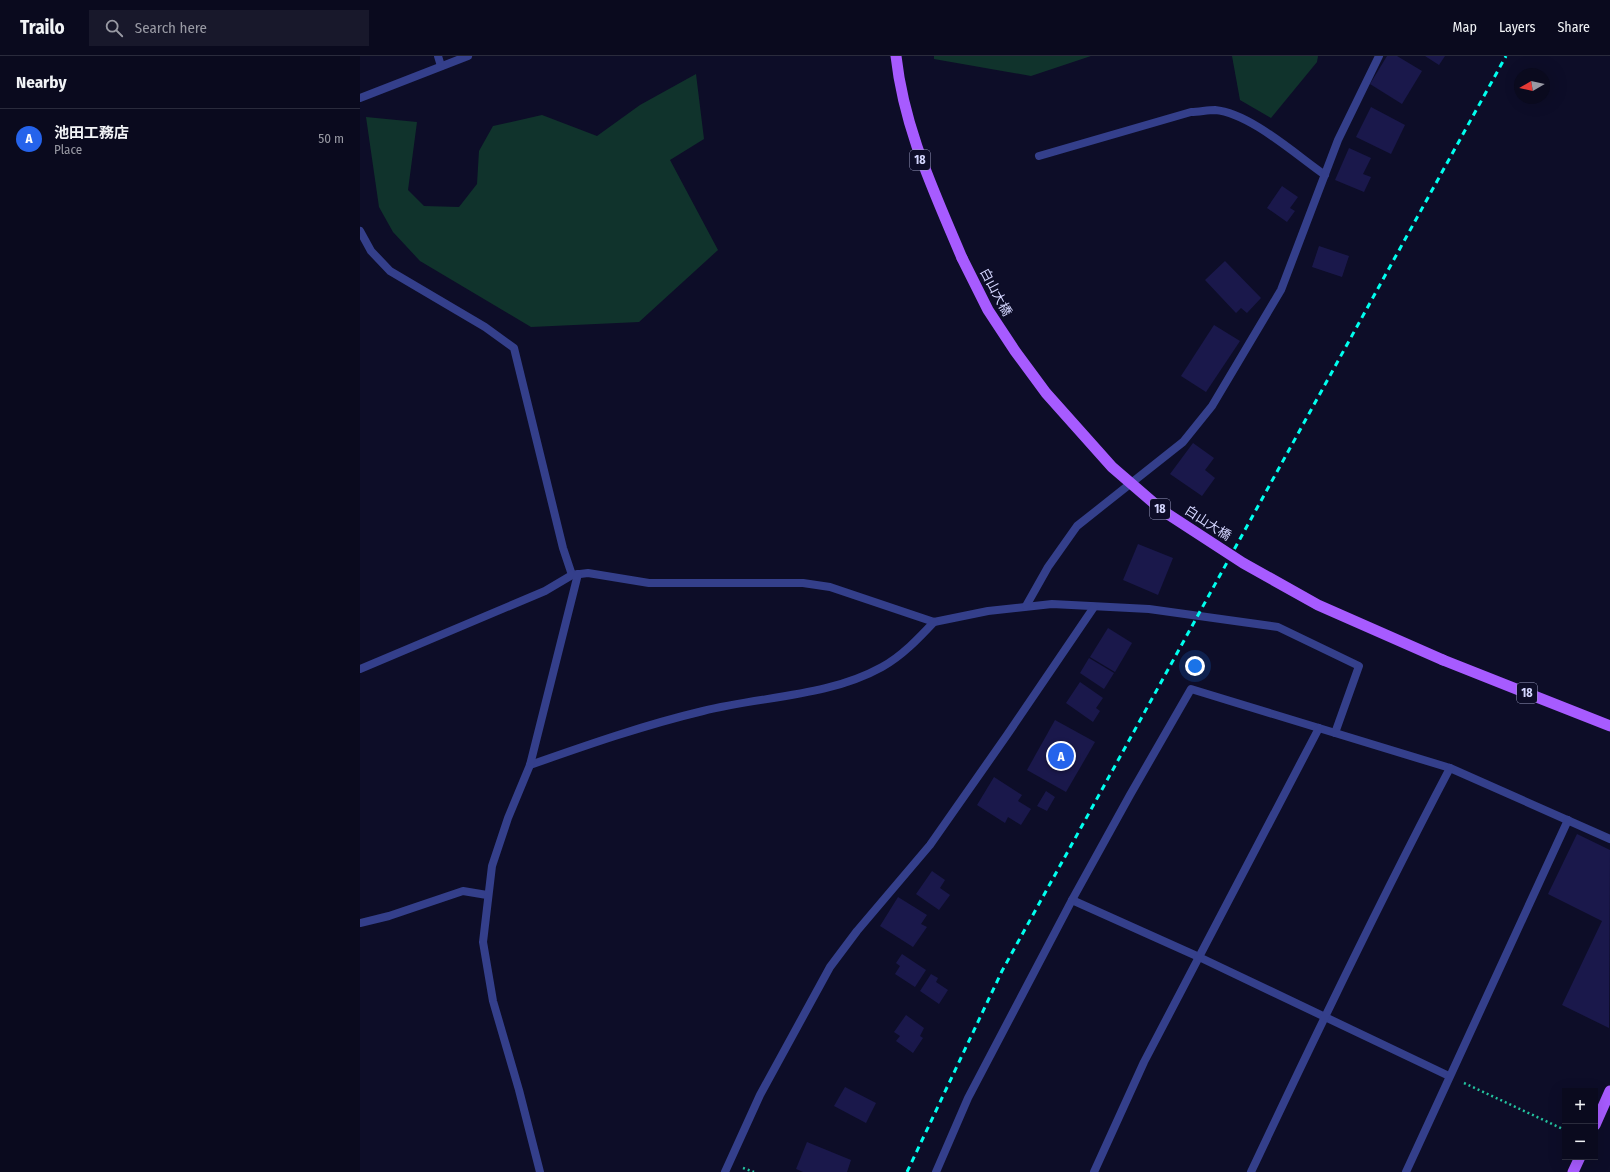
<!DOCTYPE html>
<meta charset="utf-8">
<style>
body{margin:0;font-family:"Fira Sans Condensed","Noto Sans JP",sans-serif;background:#18182b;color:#f1f3f6}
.controls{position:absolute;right:12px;bottom:12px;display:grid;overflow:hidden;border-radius:0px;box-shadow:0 4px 16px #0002}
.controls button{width:36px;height:36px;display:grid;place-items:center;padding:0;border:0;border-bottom:1px solid #2a2b3c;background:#0a0a1e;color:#f1f3f6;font:20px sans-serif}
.compass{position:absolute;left:1154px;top:12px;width:36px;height:36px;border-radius:50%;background:#0a0a1e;box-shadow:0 4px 16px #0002;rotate:261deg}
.you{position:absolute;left:835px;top:610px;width:14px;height:14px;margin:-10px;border:3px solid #fff;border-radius:50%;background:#1a73e8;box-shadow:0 0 0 6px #1a73e833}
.badge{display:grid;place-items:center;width:26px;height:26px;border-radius:50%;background:#2563eb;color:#fff;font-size:13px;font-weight:700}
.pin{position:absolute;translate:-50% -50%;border:2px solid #fff;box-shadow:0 1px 4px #0006}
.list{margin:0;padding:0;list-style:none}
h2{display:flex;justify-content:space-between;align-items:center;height:52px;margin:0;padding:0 16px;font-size:17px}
h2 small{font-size:13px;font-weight:400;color:#999aa4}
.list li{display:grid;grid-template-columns:26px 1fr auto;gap:12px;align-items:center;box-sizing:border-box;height:60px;padding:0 16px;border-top:1px solid #2a2b3c}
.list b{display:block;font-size:15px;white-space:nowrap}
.list p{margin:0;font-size:13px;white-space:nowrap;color:#999aa4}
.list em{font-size:13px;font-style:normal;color:#999aa4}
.icon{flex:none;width:22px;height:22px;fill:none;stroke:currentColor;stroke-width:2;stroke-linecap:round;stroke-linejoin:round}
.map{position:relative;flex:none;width:1250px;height:1116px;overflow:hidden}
header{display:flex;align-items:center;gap:24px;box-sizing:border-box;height:56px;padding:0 20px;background:#0a0a1e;border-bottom:1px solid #2a2b3c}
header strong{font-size:19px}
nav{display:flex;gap:22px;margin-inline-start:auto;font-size:14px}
.search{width:280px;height:36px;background:#18182b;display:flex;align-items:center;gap:10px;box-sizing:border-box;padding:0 14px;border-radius:0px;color:#999aa4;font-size:15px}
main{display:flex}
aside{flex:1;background:#0a0a1e}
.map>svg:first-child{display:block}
.green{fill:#10332c}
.building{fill:#1a184b}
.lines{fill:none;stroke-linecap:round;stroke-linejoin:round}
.path{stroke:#24c39f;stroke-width:2.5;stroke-dasharray:2 3;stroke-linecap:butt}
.minor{stroke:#343f8b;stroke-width:8}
.primary{stroke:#a75bff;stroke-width:11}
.rail{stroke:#00ffef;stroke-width:3;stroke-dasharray:6 5;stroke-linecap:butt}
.primary-bridge{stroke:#a75bff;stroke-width:11}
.labels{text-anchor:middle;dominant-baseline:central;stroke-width:3;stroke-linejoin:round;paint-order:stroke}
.shield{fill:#0d0d28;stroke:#989abe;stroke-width:1}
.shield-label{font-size:12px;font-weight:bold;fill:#d4d6ff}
.street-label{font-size:13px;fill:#d4d6ff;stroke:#0d0d28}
</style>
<header>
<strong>Trailo</strong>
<div class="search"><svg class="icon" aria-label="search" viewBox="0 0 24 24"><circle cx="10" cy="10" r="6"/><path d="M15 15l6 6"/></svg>Search here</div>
<nav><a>Map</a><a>Layers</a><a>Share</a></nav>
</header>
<main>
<aside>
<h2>Nearby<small></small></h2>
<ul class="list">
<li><span class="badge">A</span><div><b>池田工務店</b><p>Place</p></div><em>50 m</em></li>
</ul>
</aside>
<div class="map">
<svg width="1250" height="1116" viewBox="0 0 1250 1116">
<rect width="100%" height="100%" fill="#0d0d28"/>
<g class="green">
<polygon points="574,0 731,0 671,20 574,3"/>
<polygon points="872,0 958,0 957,6 911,62 880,44"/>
<polygon points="336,18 344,83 310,104 358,194 279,266 171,271 60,205 33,176 19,151 6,61 57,66 48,134 64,150 99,151 117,128 119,95 133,70 182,59 237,80 280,49"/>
</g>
<g class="building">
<polygon points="1027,0 1037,0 1062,15 1042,48 1010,28"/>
<polygon points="1065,0 1085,0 1079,9"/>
<polygon points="1011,51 1045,69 1031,98 996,81"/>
<polygon points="989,92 1011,102 1003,118 1011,121 1004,136 975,124"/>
<polygon points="922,130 938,141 930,152 935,155 927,166 907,152"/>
<polygon points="959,190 989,200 982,221 952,211"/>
<polygon points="865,205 901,242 887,257 881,252 876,257 845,224"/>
<polygon points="854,269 880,285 846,336 821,320"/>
<polygon points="833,387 854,402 845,414 855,422 842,440 810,418"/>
<polygon points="778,488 813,502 798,539 763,524"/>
<polygon points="748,572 772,587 755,616 730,601"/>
<polygon points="729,602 754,617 744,633 720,617"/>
<polygon points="720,626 743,642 736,652 740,655 733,666 706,647"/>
<polygon points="695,664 735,686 706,736 667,714"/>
<polygon points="634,721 662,739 658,745 671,753 661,769 648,761 645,767 617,749"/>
<polygon points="686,735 695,741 687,755 677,750"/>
<polygon points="1217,778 1250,794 1249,972 1202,949 1242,865 1188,838"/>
<polygon points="572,815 585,824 580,832 590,839 579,854 556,838"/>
<polygon points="538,841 567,859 561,868 567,871 553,891 520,870"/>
<polygon points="542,898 566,914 555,931 535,918 540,910 536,907"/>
<polygon points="571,918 578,922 576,926 588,934 579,948 560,935"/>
<polygon points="546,959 564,972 560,980 563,982 553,997 536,985 540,980 534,976"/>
<polygon points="485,1031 516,1047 506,1067 474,1050"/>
<polygon points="447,1086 491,1104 487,1116 443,1116 436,1113"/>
</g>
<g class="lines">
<g class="path">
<polyline points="1104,1027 1205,1074"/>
<polyline points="383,1112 394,1116"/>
</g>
<g class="minor">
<polyline points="78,0 81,10"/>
<polyline points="0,42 108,0"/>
<path d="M679 100 831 56C839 56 847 54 855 54 890 57 936 99 965 119"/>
<polyline points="0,175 11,195 30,215 125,271 154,292 203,492 212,519 228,517 289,527 443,527 470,531 574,566 628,555 692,548 789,553 918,571 999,610 975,677"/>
<polyline points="666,550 688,511 717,470 823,386 852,350 921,234 978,84 1019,0"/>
<polyline points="0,613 185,535 212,519"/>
<path d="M170 709C227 689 284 669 343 655 402 640 468 641 522 611 542 600 559 582 574 566"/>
<polyline points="712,844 839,901 1089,1020"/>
<polyline points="0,867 29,860 103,835 127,839"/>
<polyline points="180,1116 159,1034 133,945 123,886 132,810 148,762 170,709 218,518"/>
<polyline points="365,1116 400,1039 470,911 497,875 570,789 647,679 734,551"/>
<polyline points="576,1116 608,1042 712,844 770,739 831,633 1090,712 1250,783"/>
<polyline points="734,1116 784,1006 959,672"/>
<path d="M891 1116C955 980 1020 845 1090 712"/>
<polyline points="1046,1116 1208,764"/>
</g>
<g class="primary">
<path d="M536 0C544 73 574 135 602 202"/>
<polyline points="1083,604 1250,670"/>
<polyline points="1235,1069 1250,1035"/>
<polyline points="1213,1116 1220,1101"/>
</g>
<polyline class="rail" points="547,1116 642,915 1146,0"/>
<polyline class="primary-bridge" points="602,202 628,254 655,295 686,337 752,411 803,455 883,507 958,549 1083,604"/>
</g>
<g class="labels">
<g class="shield">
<rect x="550" y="94" width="20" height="20" rx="3"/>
<rect x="790" y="443" width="20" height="20" rx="3"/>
<rect x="1157" y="627" width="20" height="20" rx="3"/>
</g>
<g class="shield-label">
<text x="560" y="104">18</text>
<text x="800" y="453">18</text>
<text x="1167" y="637">18</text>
</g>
<g class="street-label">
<text transform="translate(636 236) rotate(62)">白山大橋</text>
<text transform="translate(848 467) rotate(33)">白山大橋</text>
</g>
</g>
</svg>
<div class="controls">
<button>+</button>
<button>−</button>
</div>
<svg class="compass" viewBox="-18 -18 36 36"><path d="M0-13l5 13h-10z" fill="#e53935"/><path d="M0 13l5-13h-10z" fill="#999aa4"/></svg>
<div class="you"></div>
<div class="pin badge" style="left:701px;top:700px">A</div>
</div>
</main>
